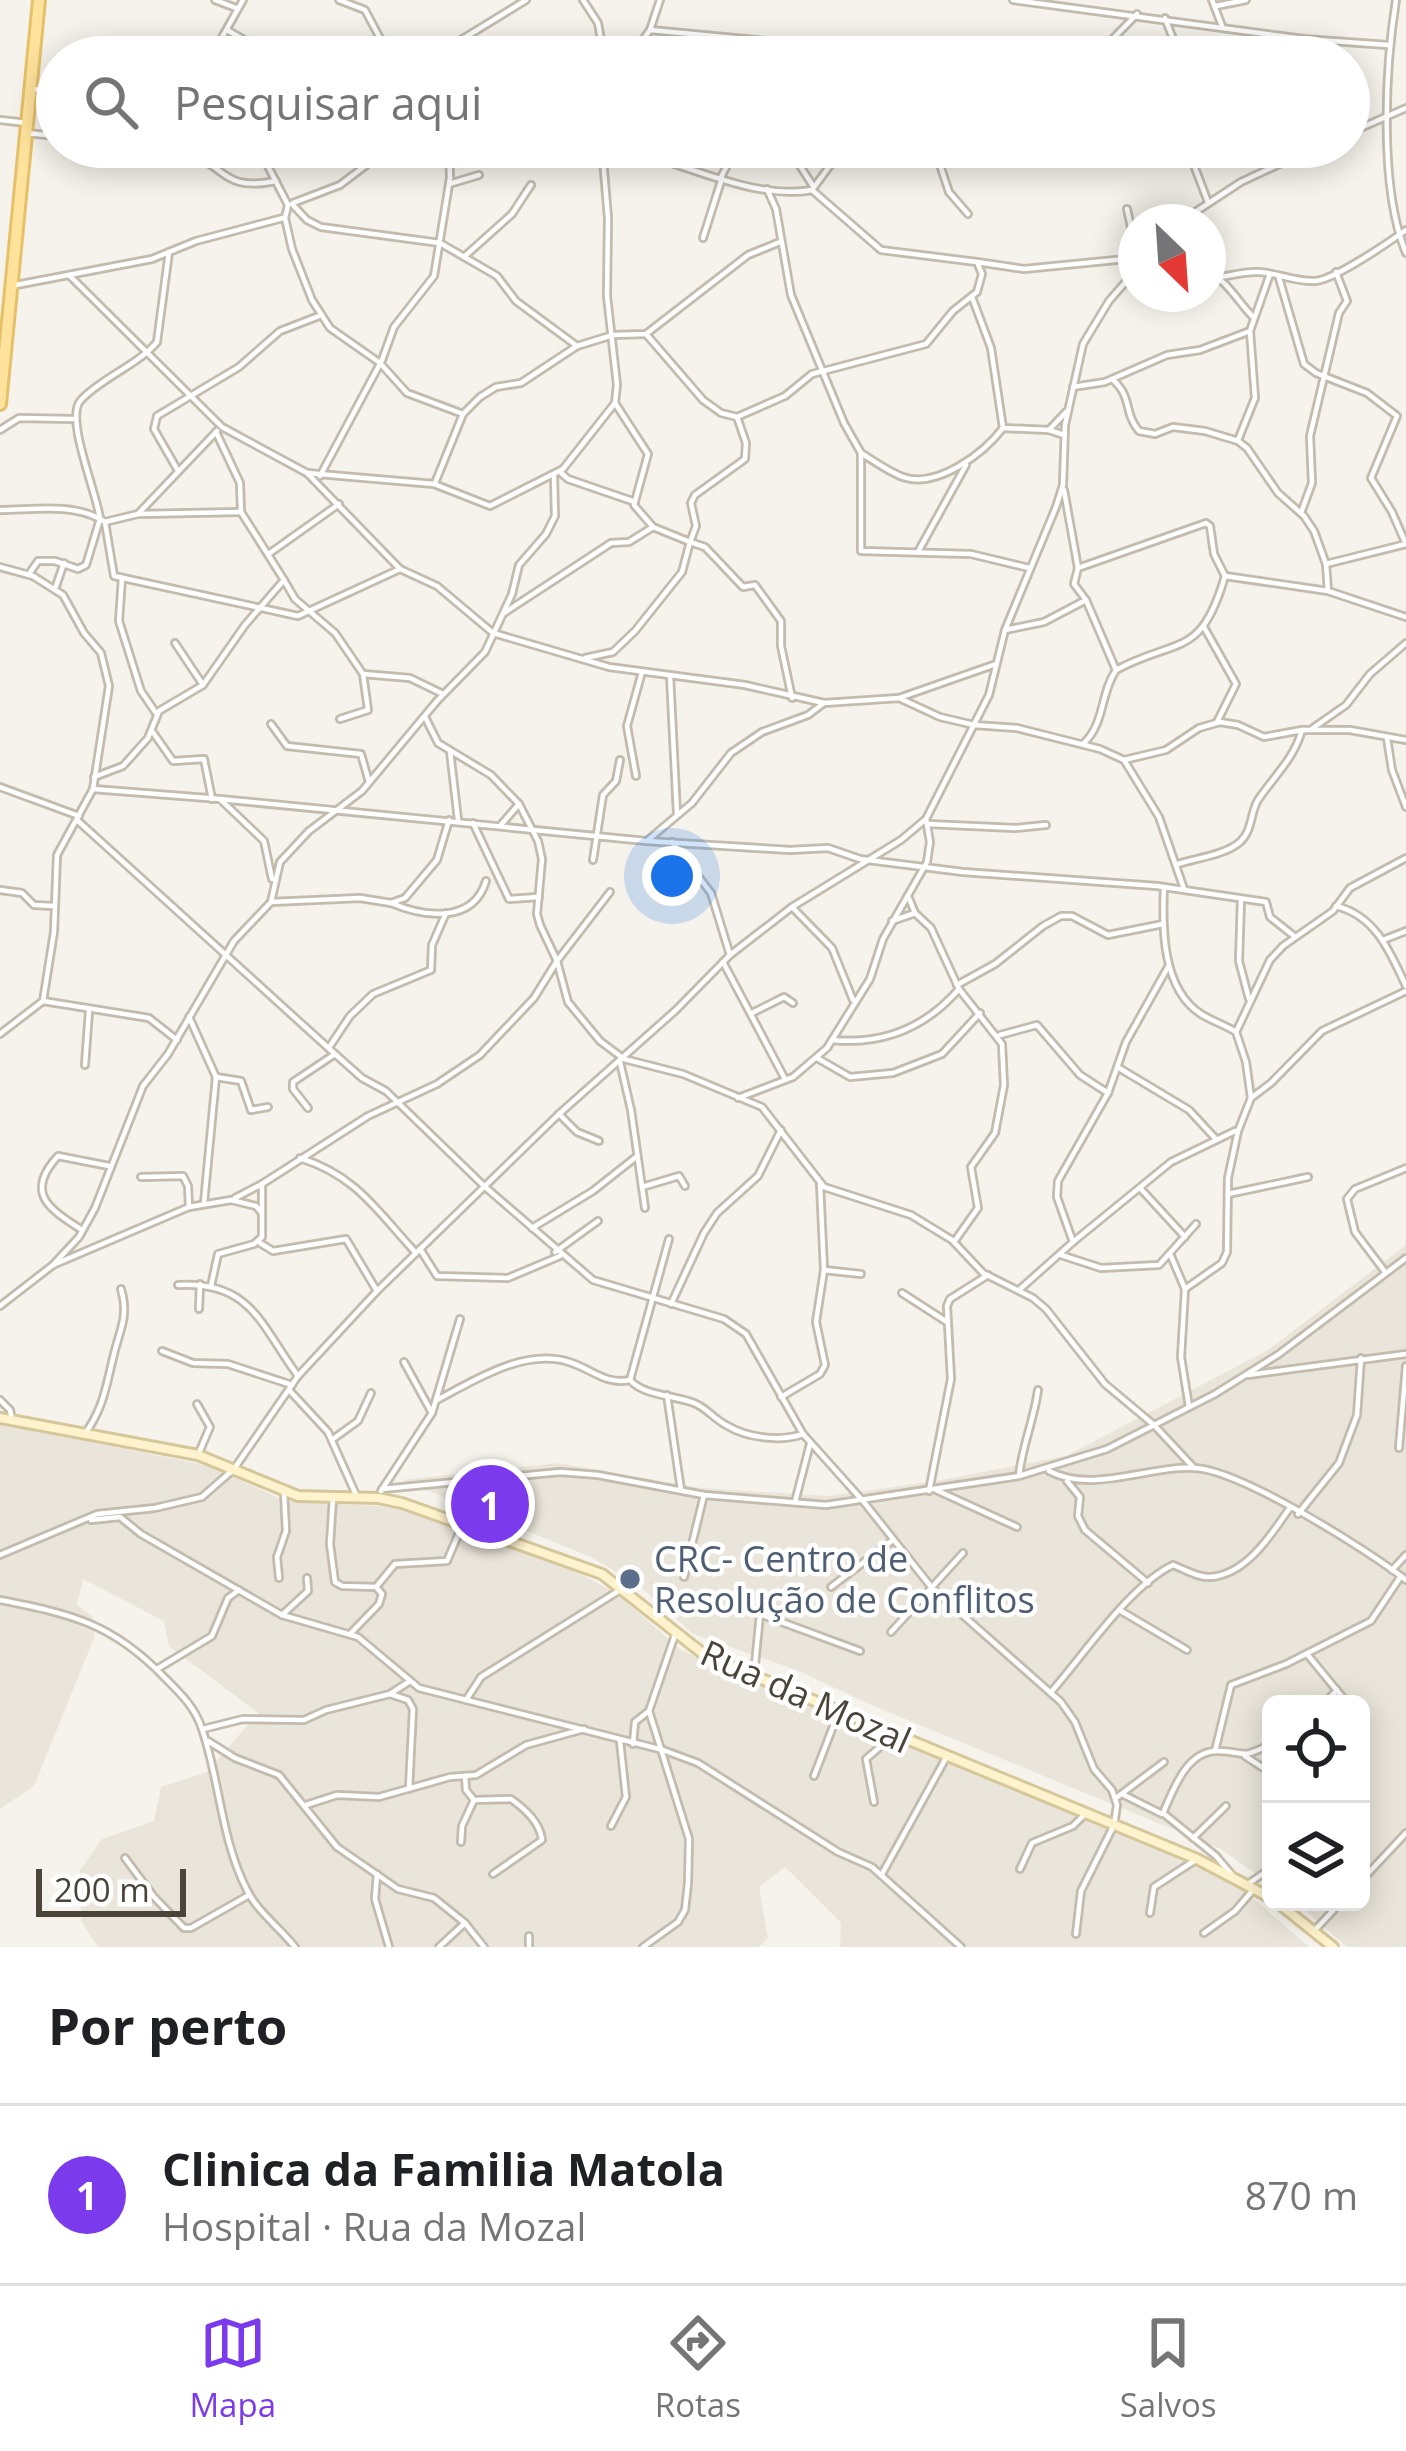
<!DOCTYPE html>
<html lang="pt">
<meta charset="utf-8">
<style>
body{margin:0;font-family:"Open Sans",sans-serif;background:#f2f2f2;color:#202124}
.controls{position:absolute;right:36px;bottom:36px;display:grid;overflow:hidden;border-radius:18px;box-shadow:0 6px 30px #0003}
.controls button{width:108px;height:108px;display:grid;place-items:center;padding:0;border:0;border-bottom:3px solid #e0e0e0;background:#fff;color:#202124;font:60px sans-serif}
.compass{position:absolute;left:1118px;top:204px;width:108px;height:108px;border-radius:50%;background:#fff;box-shadow:0 6px 30px #0003;rotate:155deg}
.scale{position:absolute;left:36px;bottom:30px;width:150px;box-sizing:border-box;padding-left:12px;border:6px solid #4b4439;border-top:0;font-size:33px;line-height:42px;white-space:nowrap;color:#4b4439;-webkit-text-stroke:9px #fff;paint-order:stroke}
.you{position:absolute;left:672px;top:876px;width:42px;height:42px;margin:-30px;border:9px solid #fff;border-radius:50%;background:#1a73e8;box-shadow:0 0 0 18px #1a73e833}
.badge{display:grid;place-items:center;width:78px;height:78px;border-radius:50%;background:#7c3aed;color:#fff;font-size:39px;font-weight:700}
.pin{position:absolute;translate:-50% -50%;border:6px solid #fff;box-shadow:0 3px 12px #0006}
.list{margin:0;padding:0;list-style:none}
h2{display:flex;justify-content:space-between;align-items:center;height:156px;margin:0;padding:0 48px;font-size:51px}
h2 small{font-size:39px;font-weight:400;color:#757577}
.list li{display:grid;grid-template-columns:78px 1fr auto;gap:36px;align-items:center;box-sizing:border-box;height:180px;padding:0 48px;border-top:3px solid #e0e0e0}
.list b{display:block;font-size:45px;white-space:nowrap}
.list p{margin:0;font-size:39px;white-space:nowrap;color:#757577}
.list em{font-size:39px;font-style:normal;color:#757577}
.icon{flex:none;width:66px;height:66px;fill:none;stroke:currentColor;stroke-width:2;stroke-linecap:round;stroke-linejoin:round}
.map{position:relative;flex:none;width:1406px;height:1947px;overflow:hidden}
.search{position:absolute;background:#fff;box-shadow:0 6px 30px #0003;left:36px;right:36px;top:36px;height:132px;display:flex;align-items:center;gap:30px;box-sizing:border-box;padding:0 42px;border-radius:66px;color:#757577;font-size:45px}
.sheet{height:336px;background:#fff}
nav{display:flex;justify-content:space-around;align-items:center;box-sizing:border-box;height:168px;border-top:3px solid #e0e0e0;background:#fff;font-size:33px;color:#757577}
nav a{display:grid;justify-items:center;gap:6px}
nav .on{color:#7c3aed}
.map>svg:first-child{display:block}
.residential{fill:#eae5da}
.lines{fill:none;stroke-linecap:round;stroke-linejoin:round}
.street-casing{stroke:#c2bbae;stroke-width:10}
.secondary-casing{stroke:#d6c79b;stroke-width:14}
.primary-casing{stroke:#e6c16a;stroke-width:16}
.street{stroke:#fff;stroke-width:4.5}
.secondary{stroke:#fff3cd;stroke-width:8}
.primary{stroke:#ffe39c;stroke-width:10}
.service-dot{fill:#5c6f8a;stroke:#fff;stroke-width:4.5}
.labels{text-anchor:middle;dominant-baseline:central;stroke-width:9;stroke-linejoin:round;paint-order:stroke}
.service-label{font-size:36px;fill:#4e5e75;stroke:#fff;text-anchor:start}
.street-label{font-size:36px;fill:#4b4439;stroke:#fff}
</style>
<div class="map">
<svg width="1406" height="1947" viewBox="0 0 1406 1947">
<rect width="100%" height="100%" fill="#f6f3ec"/>
<g class="residential">
<polygon points="1406,1245 1406,1947 1347,1947 1295,1902 1361,1902 1361,1704 1271,1704 1271,1885 1221,1849 869,1704 799,1671 693,1634 641,1587 591,1557 402,1480 558,1463 701,1488 828,1496 936,1481 1066,1456 1268,1350"/>
<polygon points="0,1424 210,1466 285,1501 396,1507 569,1568 615,1592 681,1650 1167,1852 1240,1887 1309,1947 840,1947 841,1923 785,1867 759,1887 768,1938 759,1947 98,1947 81,1921 80,1870 102,1839 154,1821 161,1787 207,1772 258,1713 169,1646 164,1621 83,1579 77,1605 93,1617 94,1638 34,1786 0,1809"/>
</g>
<g class="lines">
<g class="street-casing">
<g id="street">
<polyline points="215,0 236,8"/>
<polyline points="339,0 365,10 390,57"/>
<polyline points="583,0 598,23 604,57"/>
<polyline points="1013,0 1304,39 1388,45"/>
<polyline points="1212,0 1222,26"/>
<path d="M1396 0C1385 70 1379 188 1406 253"/>
<polyline points="1216,6 1246,0"/>
<polyline points="1165,18 1180,57"/>
<polyline points="227,30 274,57"/>
<polyline points="650,30 881,52"/>
<polyline points="747,40 748,57"/>
<polyline points="211,57 243,0"/>
<polyline points="433,57 526,0"/>
<polyline points="630,57 650,30 660,0"/>
<polyline points="693,57 698,35"/>
<polyline points="1095,57 1137,14"/>
<polyline points="31,90 57,87"/>
<polyline points="0,120 27,123"/>
<polyline points="26,133 57,136"/>
<polyline points="1349,133 1406,108"/>
<path d="M126 147C145 149 167 147 185 153 228 165 220 192 276 181"/>
<polyline points="258,147 288,205 285,218 292,249 312,300 330,328 380,363 407,393 463,414"/>
<polyline points="602,147 608,218 607,296 617,385 615,403 648,454 634,505 653,527 690,542 696,526 691,503 695,495 745,459 746,443 737,417"/>
<path d="M620 147C678 161 754 201 812 190L840 152 855 147"/>
<polyline points="788,147 813,186"/>
<polyline points="934,147 949,192 968,214"/>
<polyline points="1187,147 1208,202"/>
<polyline points="721,177 737,147"/>
<polyline points="449,184 479,175"/>
<polyline points="767,189 776,209 791,295 844,423 861,453 861,551 971,554 1029,568"/>
<polyline points="293,203 340,185 390,147"/>
<polyline points="292,204 307,220 321,227 440,243 497,276 516,301 577,346 613,335 646,334 748,255 780,242"/>
<polyline points="1127,209 1136,250"/>
<polyline points="1180,222 1241,182 1316,147"/>
<polyline points="703,238 722,178"/>
<path d="M169 252 157 342C138 365 101 378 81 400 64 417 97 493 100 519L105 522 114 576 298 616 400 569"/>
<polyline points="464,257 512,214 531,185"/>
<polyline points="977,262 1024,269 1136,258"/>
<path d="M1208 272C1227 280 1238 302 1253 317"/>
<polyline points="70,276 222,427 307,473 400,569 437,586 493,633 609,667 745,685 824,703 899,698 940,717 974,725 1017,728 1100,749 1124,760 1159,817 1184,889"/>
<path d="M1221 277C1233 275 1247 271 1259 272 1278 273 1295 282 1315 281 1334 280 1389 242 1406 230"/>
<polyline points="1279,278 1304,364 1316,373 1367,393 1397,416 1371,478 1392,512 1406,544"/>
<polyline points="16,285 152,259 196,241 283,218"/>
<polyline points="972,297 991,348 1003,428 1049,430 1064,435"/>
<polyline points="646,334 703,400 721,413 737,417 785,396 812,374 926,344 953,311 977,292 982,274 977,262 881,250 812,190"/>
<path d="M1112 379C1133 397 1123 412 1139 431L1155 434 1173 427 1205 431 1238 441 1247 448 1278 493 1304 516 1314 531 1326 564 1328 591"/>
<polyline points="1073,387 1105,382 1167,355 1200,350 1250,331"/>
<polyline points="0,430 19,418 73,419"/>
<polyline points="1049,430 1066,412"/>
<polyline points="1238,440 1255,398 1250,331 1270,274"/>
<path d="M861 453C874 461 889 472 903 477 937 489 984 453 1003 428"/>
<polyline points="177,469 154,429 157,416 239,367 280,331 319,316"/>
<polyline points="560,472 568,479 635,502"/>
<polyline points="307,473 434,484 490,506 563,469 615,403"/>
<polyline points="320,476 382,360 394,327 434,276 450,178 449,147"/>
<polyline points="435,483 463,414 480,397 496,387 521,383 577,346"/>
<polyline points="1064,490 1078,568 1074,584 1086,600 1116,670"/>
<path d="M0 510C32 510 71 503 100 519"/>
<polyline points="1301,513 1312,483 1310,436 1339,313 1347,301 1336,272"/>
<polyline points="138,514 217,431"/>
<polyline points="105,522 138,514 241,512"/>
<polyline points="919,550 966,465"/>
<polyline points="270,553 339,504"/>
<polyline points="1326,564 1406,544"/>
<polyline points="0,567 33,576 63,595 84,633 101,653 109,686 93,789 57,855 54,932 43,1001 0,1034"/>
<path d="M1078 568 1206 523 1210 526 1214 554 1225 576C1201 659 1178 637 1116 670 1100 694 1105 723 1084 743"/>
<polyline points="29,574 38,561 55,561 78,569 86,565 100,519"/>
<polyline points="1225,576 1328,591 1406,617"/>
<polyline points="122,578 119,621 141,691 156,713"/>
<polyline points="284,580 295,599 335,633 363,674 368,710 340,719"/>
<polyline points="56,586 64,563"/>
<polyline points="504,613 611,543 629,542 653,527"/>
<polyline points="1204,627 1236,684 1217,722"/>
<polyline points="1005,630 1044,622 1086,600"/>
<polyline points="175,643 203,685"/>
<polyline points="585,658 613,652 635,631 682,572 690,542 705,547 743,587 755,585 781,621 781,646 792,698"/>
<polyline points="363,674 410,678 443,694"/>
<polyline points="670,676 677,814"/>
<polyline points="899,698 996,664"/>
<polyline points="425,717 438,743 491,775 519,804 538,841 542,859 537,914 540,925 557,961 568,1002 600,1041 624,1059 683,1074 762,1107 824,1187 911,1215 952,1240 983,1273 1033,1298 1046,1309 1105,1384 1154,1425 1194,1468"/>
<polyline points="271,724 287,746 361,754 369,782"/>
<polyline points="1313,728 1346,705 1370,674 1406,643"/>
<polyline points="152,731 173,761 204,759 212,799"/>
<polyline points="1387,738 1392,770 1406,807"/>
<polyline points="450,751 458,820"/>
<polyline points="1124,760 1166,750 1199,728 1220,722 1238,725 1264,737 1302,730 1350,730 1406,740"/>
<polyline points="636,776 627,726 642,672"/>
<polyline points="94,777 123,766 148,738 159,711 203,685 245,625 284,580 241,512 240,483 216,432"/>
<polyline points="0,787 79,816"/>
<polyline points="93,789 220,799 264,841 272,879"/>
<polyline points="220,799 646,841 790,850 828,848 860,859 963,872 1157,886 1266,902 1270,917 1294,936"/>
<polyline points="77,820 335,1054 362,1078 386,1091 484,1186 593,1280 724,1319 746,1334 803,1434 863,1501 932,1588 1061,1702 1075,1722 1094,1769 1112,1790 1117,1805 1114,1825 1081,1891 1076,1934"/>
<polyline points="473,823 509,899 539,897"/>
<polyline points="928,824 1015,828 1046,825"/>
<polyline points="500,826 519,804"/>
<polyline points="648,840 692,803 731,753 762,732 808,715 824,703"/>
<polyline points="672,842 711,893 730,955"/>
<polyline points="593,860 603,795 616,781 620,760"/>
<path d="M1178 864C1196 858 1225 855 1240 842 1253 830 1250 813 1258 800 1274 776 1294 759 1302 730"/>
<path d="M1164 887C1162 928 1162 989 1201 1014 1212 1021 1225 1025 1236 1032L1246 1062 1251 1098 1238 1131 1228 1178 1227 1252 1222 1263 1185 1289"/>
<polyline points="0,890 22,893 34,905 54,906"/>
<polyline points="908,896 915,913 931,928 959,989 1002,1044 1004,1085 995,1133 971,1167 978,1208 954,1242"/>
<polyline points="1241,899 1239,961 1249,999"/>
<polyline points="271,902 360,898 391,903 405,898 437,860 449,820"/>
<path d="M391 903C424 917 473 924 486 881"/>
<path d="M1336 906C1376 916 1390 952 1406 986"/>
<polyline points="792,907 832,948 853,1000"/>
<polyline points="892,921 915,913"/>
<polyline points="1383,940 1406,931"/>
<polyline points="723,962 785,1079"/>
<polyline points="957,985 995,964 1043,926 1061,916 1072,916 1108,935 1163,924"/>
<polyline points="43,1001 149,1018 177,1040"/>
<polyline points="752,1013 784,997 793,1003"/>
<polyline points="189,1017 216,1077 204,1203"/>
<polyline points="1236,1032 1270,960 1283,946 1333,911 1350,888 1406,858"/>
<polyline points="1000,1035 1037,1025 1080,1075 1108,1093"/>
<path d="M832 1040C883 1045 926 1027 959 989"/>
<polyline points="330,1046 350,1016 373,994 431,970 432,945 446,913"/>
<polyline points="817,1058 850,1077 893,1073 942,1054 980,1013"/>
<polyline points="620,1062 631,1110 645,1208"/>
<polyline points="85,1065 89,1011"/>
<polyline points="1119,1068 1189,1110 1215,1138"/>
<polyline points="216,1077 241,1081 251,1110 268,1107"/>
<polyline points="738,1098 793,1077 827,1048 870,979 883,939 927,862 930,842 926,819"/>
<polyline points="1251,1098 1271,1083 1322,1031 1406,991"/>
<polyline points="308,1108 293,1089 293,1082 335,1054"/>
<polyline points="559,1114 577,1132 599,1141"/>
<path d="M300 1158C357 1176 377 1211 416 1253"/>
<polyline points="141,1177 183,1176 188,1186 189,1207"/>
<polyline points="642,1187 679,1176 685,1186"/>
<polyline points="1140,1188 1185,1237"/>
<polyline points="1228,1194 1308,1177"/>
<polyline points="235,1198 262,1184"/>
<polyline points="532,1228 593,1191 636,1157"/>
<path d="M82 1230C49 1209 24 1193 58 1156L109 1166"/>
<polyline points="1073,1242 1171,1162 1235,1131"/>
<polyline points="260,1243 273,1251 346,1239 377,1291"/>
<polyline points="420,1249 437,1276 508,1278 560,1256"/>
<polyline points="555,1252 598,1221"/>
<polyline points="1061,1255 1101,1268 1159,1265 1196,1224"/>
<polyline points="1171,1256 1185,1289 1181,1357 1189,1407"/>
<polyline points="53,1265 79,1237 95,1208 143,1086 168,1054 234,941 271,902 280,862 309,831 362,791 437,701 485,652 512,594 519,565 546,534 555,516 554,475"/>
<polyline points="824,1270 861,1274"/>
<polyline points="1386,1273 1355,1232 1347,1199 1355,1189 1406,1168"/>
<path d="M178 1285C252 1281 261 1326 298 1376"/>
<polyline points="211,1286 218,1254 254,1244 262,1237 262,1184 368,1116 437,1084 480,1055 534,998 557,961 610,892"/>
<polyline points="1019,1290 1073,1242 1057,1197 1058,1181 1108,1093 1126,1042 1168,967"/>
<polyline points="902,1293 947,1322"/>
<polyline points="671,1304 704,1233 717,1213 758,1176 781,1130"/>
<polyline points="0,1306 53,1265 189,1207 231,1200 256,1206 261,1212"/>
<polyline points="199,1309 200,1284"/>
<polyline points="162,1351 193,1363 228,1364 292,1385"/>
<polyline points="404,1362 432,1413"/>
<polyline points="1248,1375 1406,1354"/>
<polyline points="630,1380 669,1239"/>
<polyline points="289,1390 328,1432 357,1497"/>
<polyline points="667,1395 681,1490"/>
<polyline points="781,1397 820,1374 825,1365 816,1322 824,1270 820,1184"/>
<polyline points="0,1400 10,1410 12,1420"/>
<path d="M437 1400C475 1380 524 1348 569 1362 592 1369 605 1385 630 1380 644 1396 674 1395 694 1403 707 1408 714 1419 726 1425 747 1438 780 1442 803 1434"/>
<polyline points="197,1404 210,1427 198,1455"/>
<path d="M84 1435C104 1408 106 1386 114 1354 120 1329 129 1316 121 1289"/>
<polyline points="333,1439 358,1421 371,1393"/>
<polyline points="1399,1448 1406,1366"/>
<path d="M1049 1471C1093 1494 1150 1465 1195 1468 1240 1470 1368 1550 1406 1580"/>
<path d="M1019 1476C1022 1446 1034 1420 1038 1390"/>
<polyline points="1067,1481 1080,1497 1078,1516 1085,1530 1148,1583"/>
<polyline points="382,1489 560,1472 598,1475 704,1495 826,1505 1019,1476 1107,1449 1215,1394 1279,1354 1406,1258"/>
<polyline points="936,1490 1017,1527"/>
<polyline points="381,1491 432,1413 460,1319"/>
<polyline points="929,1491 951,1379 947,1306 950,1299 988,1275"/>
<polyline points="333,1498 330,1544 335,1582 342,1586 376,1587 382,1594 379,1604 350,1634"/>
<polyline points="795,1502 810,1444"/>
<polyline points="1298,1514 1339,1463 1357,1415 1361,1358"/>
<polyline points="91,1520 120,1517 141,1534 282,1615 358,1637 419,1688 663,1750 698,1763 838,1852 872,1867 961,1947"/>
<polyline points="0,1555 97,1514 155,1508 202,1497 234,1469 298,1376 377,1291 559,1114 676,1010 730,955 792,907 901,840 926,819 989,695 1005,630 1056,507 1063,485 1065,425 1083,344 1109,301 1136,270"/>
<polyline points="1392,1570 1406,1555"/>
<polyline points="684,1577 704,1495"/>
<polyline points="279,1578 277,1557 286,1531 284,1492"/>
<polyline points="376,1587 395,1564 447,1561 462,1526"/>
<polyline points="831,1587 893,1540"/>
<path d="M0 1600C71 1614 112 1623 164 1677 180 1693 195 1707 202 1729 220 1781 221 1840 247 1890 257 1911 280 1928 295 1947"/>
<polyline points="1121,1611 1187,1650"/>
<polyline points="282,1615 308,1591 307,1578"/>
<polyline points="891,1632 963,1553"/>
<polyline points="1307,1654 1348,1704"/>
<polyline points="157,1669 212,1636 228,1598 239,1590"/>
<polyline points="754,1675 760,1614 860,1651"/>
<path d="M1051 1692C1083 1656 1130 1585 1173 1565 1184 1569 1198 1578 1210 1577 1246 1575 1271 1535 1289 1509"/>
<polyline points="390,1694 408,1700 413,1709 409,1789"/>
<polyline points="466,1700 481,1677 620,1590"/>
<polyline points="1324,1704 1337,1690"/>
<polyline points="203,1729 243,1719 304,1720 326,1710 390,1694 410,1681"/>
<polyline points="208,1741 235,1758 279,1775 337,1847 398,1889 434,1898 465,1923 484,1947"/>
<polyline points="633,1744 635,1722 649,1711"/>
<polyline points="1215,1751 1231,1685 1286,1664 1371,1621 1401,1576"/>
<polyline points="1245,1756 1271,1773"/>
<path d="M465 1776 466 1790 474 1800 511 1799C525 1809 540 1822 542 1840L493 1874"/>
<polyline points="814,1776 839,1711"/>
<polyline points="1124,1795 1162,1814"/>
<polyline points="1116,1798 1164,1762"/>
<polyline points="874,1802 866,1759 894,1735"/>
<polyline points="306,1805 337,1795 379,1797 450,1777 476,1775 526,1745 584,1729"/>
<polyline points="611,1826 626,1797 620,1741"/>
<polyline points="1193,1838 1226,1806"/>
<polyline points="461,1842 462,1826 474,1800"/>
<polyline points="125,1858 154,1897 184,1928 191,1928 249,1895"/>
<polyline points="1020,1869 1032,1843 1073,1826 1086,1813"/>
<polyline points="377,1874 375,1899 389,1947"/>
<polyline points="882,1874 946,1758"/>
<path d="M1232 1875 1216 1856 1163 1813C1173 1791 1186 1751 1217 1751 1248 1751 1237 1761 1271 1744"/>
<polyline points="1361,1881 1406,1833"/>
<polyline points="1248,1884 1271,1868"/>
<polyline points="1150,1913 1154,1887 1197,1859"/>
<polyline points="1315,1930 1341,1902"/>
<polyline points="1204,1933 1235,1911 1253,1890"/>
<polyline points="439,1947 465,1923"/>
<polyline points="529,1947 529,1936"/>
<polyline points="643,1947 678,1922 685,1910 688,1883 689,1839 649,1711 675,1635"/>
</g>
</g>
<g class="secondary-casing">
<g id="secondary">
<polyline points="0,1418 198,1455 298,1496 378,1498 402,1503 602,1574 706,1656 1197,1859 1271,1898"/>
<polyline points="1277,1902 1333,1947"/>
</g>
</g>
<g class="primary-casing">
<polyline id="primary" points="0,404 39,0"/>
</g>
<use href="#street" class="street"/>
<use href="#secondary" class="secondary"/>
<use href="#primary" class="primary"/>
</g>
<circle class="service-dot" cx="630" cy="1579" r="12"/>
<g class="labels">
<g class="service-label">
<text x="654" y="1558">CRC- Centro de<tspan x="654" dy="41">Resolução de Conflitos</tspan></text>
</g>
<g class="street-label">
<text transform="translate(806 1696) rotate(24)">Rua da Mozal</text>
</g>
</g>
</svg>
<div class="controls">
<button><svg class="icon" aria-label="locate" viewBox="0 0 24 24"><circle cx="12" cy="12" r="6"/><path d="M12 2v4M12 18v4M2 12h4M18 12h4"/></svg></button>
<button><svg class="icon" aria-label="layers" viewBox="0 0 24 24"><path d="M12 4l9 5-9 5-9-5zM3 14l9 5 9-5"/></svg></button>
</div>
<svg class="compass" viewBox="-18 -18 36 36"><path d="M0-13l5 13h-10z" fill="#e53935"/><path d="M0 13l5-13h-10z" fill="#757577"/></svg>
<div class="scale">200 m</div>
<div class="you"></div>
<div class="pin badge" style="left:490px;top:1504px">1</div>
<div class="search"><svg class="icon" aria-label="search" viewBox="0 0 24 24"><circle cx="10" cy="10" r="6"/><path d="M15 15l6 6"/></svg>Pesquisar aqui</div>
</div>
<section class="sheet">
<h2>Por perto<small></small></h2>
<ul class="list">
<li><span class="badge">1</span><div><b>Clinica da Familia Matola</b><p>Hospital · Rua da Mozal</p></div><em>870 m</em></li>
</ul>
</section>
<nav>
<a class="on"><svg class="icon" aria-label="map" viewBox="0 0 24 24"><path d="M3 6l6-2 6 2 6-2v14l-6 2-6-2-6 2zM9 4v14M15 6v14"/></svg>Mapa</a>
<a><svg class="icon" aria-label="directions" viewBox="0 0 24 24"><path d="M12 3l9 9-9 9-9-9zM9 14v-3h6M13 9l2 2-2 2"/></svg>Rotas</a>
<a><svg class="icon" aria-label="saved" viewBox="0 0 24 24"><path d="M7 4h10v16l-5-4-5 4z"/></svg>Salvos</a>
</nav>
